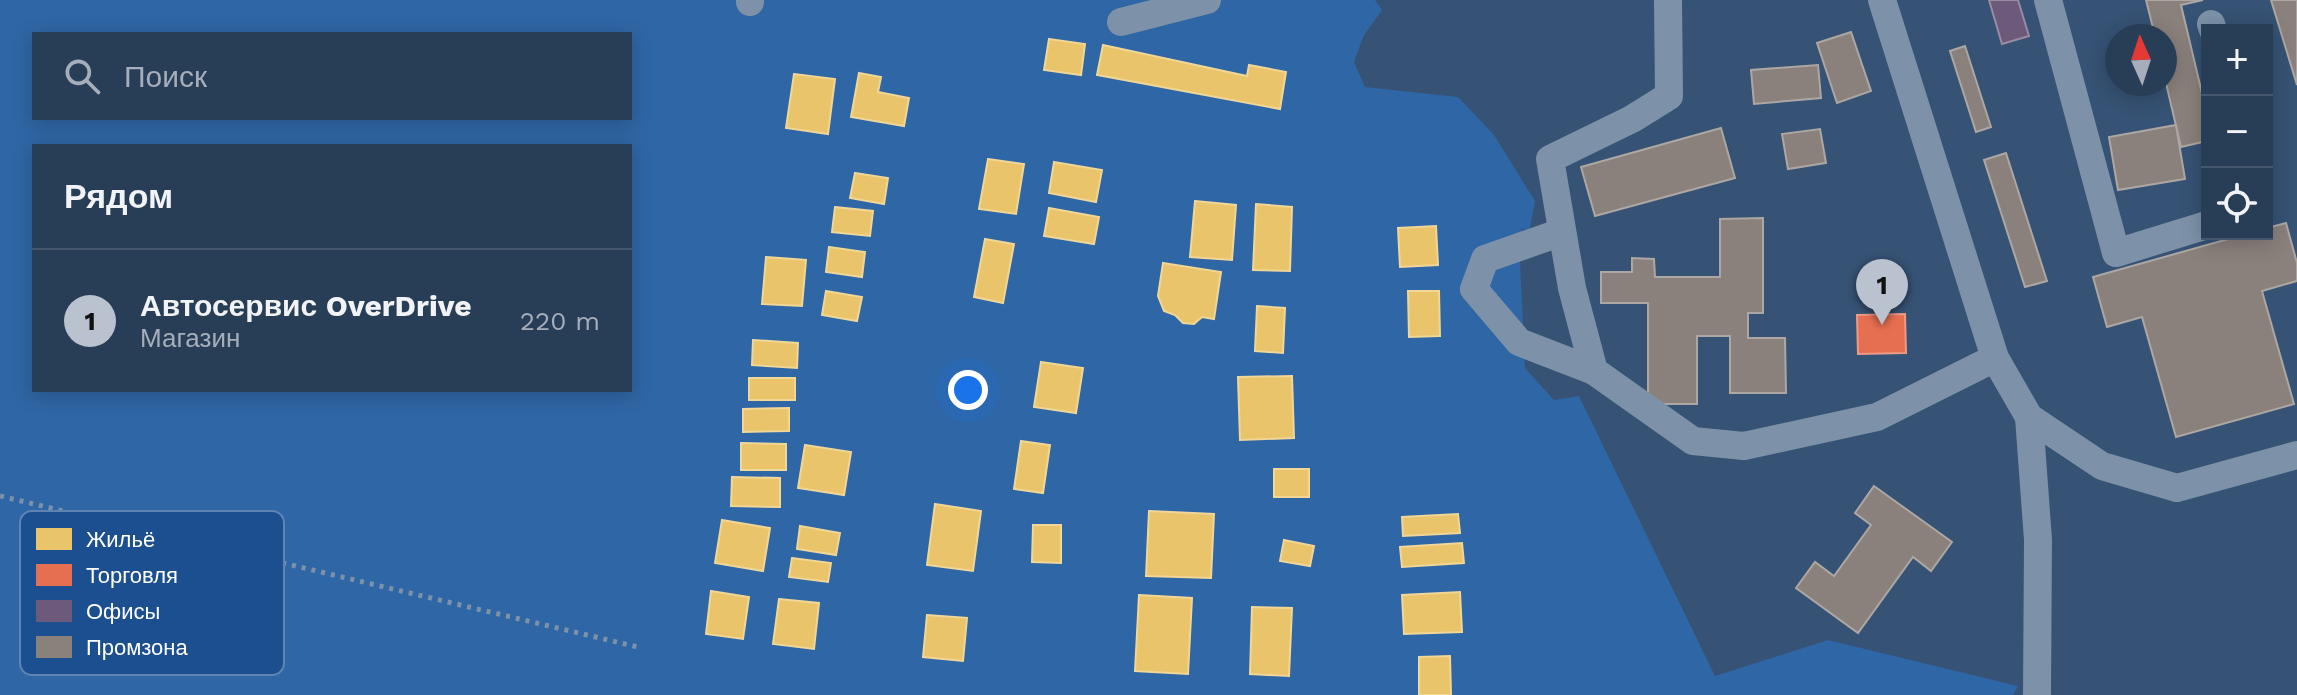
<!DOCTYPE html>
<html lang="ru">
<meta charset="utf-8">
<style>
body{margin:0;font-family:"Work Sans",sans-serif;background:#30455d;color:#f1f3f6}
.controls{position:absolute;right:24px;top:24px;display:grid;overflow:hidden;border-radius:0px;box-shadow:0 4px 20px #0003}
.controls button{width:72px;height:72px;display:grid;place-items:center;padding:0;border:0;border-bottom:2px solid #44576d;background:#283e57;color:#f1f3f6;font:40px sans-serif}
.compass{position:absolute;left:2105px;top:24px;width:72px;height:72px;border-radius:50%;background:#283e57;box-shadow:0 4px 20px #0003;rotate:357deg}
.you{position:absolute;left:968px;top:390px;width:28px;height:28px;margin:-20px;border:6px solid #fff;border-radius:50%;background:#1a73e8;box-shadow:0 0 0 12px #1a73e833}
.badge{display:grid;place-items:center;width:52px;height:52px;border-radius:50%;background:#b9c2ce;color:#111;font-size:26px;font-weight:700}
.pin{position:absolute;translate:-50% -66px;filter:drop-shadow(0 2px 4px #0008)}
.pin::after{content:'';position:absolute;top:42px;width:28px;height:24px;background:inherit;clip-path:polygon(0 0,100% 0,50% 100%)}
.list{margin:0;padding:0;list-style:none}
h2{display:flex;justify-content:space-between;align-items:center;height:104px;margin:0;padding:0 32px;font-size:34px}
h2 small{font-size:26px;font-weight:400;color:#a5aeba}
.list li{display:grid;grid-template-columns:52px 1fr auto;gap:24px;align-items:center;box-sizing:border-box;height:144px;padding:0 32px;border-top:2px solid #44576d}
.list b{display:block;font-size:30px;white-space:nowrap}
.list p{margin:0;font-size:26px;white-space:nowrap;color:#a5aeba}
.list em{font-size:26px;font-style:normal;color:#a5aeba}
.icon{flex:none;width:44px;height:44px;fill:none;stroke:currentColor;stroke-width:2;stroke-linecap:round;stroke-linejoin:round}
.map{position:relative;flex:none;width:2297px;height:695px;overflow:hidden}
.search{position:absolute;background:#283e57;box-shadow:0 4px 20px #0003;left:32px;top:32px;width:600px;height:88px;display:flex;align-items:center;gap:20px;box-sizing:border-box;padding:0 28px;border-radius:0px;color:#a5aeba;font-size:30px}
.panel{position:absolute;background:#283e57;box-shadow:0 4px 20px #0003;left:32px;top:144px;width:600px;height:248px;border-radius:0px}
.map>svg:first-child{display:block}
.green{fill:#2f66a5;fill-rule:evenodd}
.homes{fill:#e9c46a;stroke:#f0d697;stroke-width:2}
.shops{fill:#e76f51;stroke:#ee9a85;stroke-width:2}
.offices{fill:#6d597a;stroke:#998ba2;stroke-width:2}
.industry{fill:#8a817c;stroke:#ada7a3;stroke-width:2}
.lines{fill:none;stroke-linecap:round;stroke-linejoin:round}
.path{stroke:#7d92a8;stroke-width:5;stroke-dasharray:4 6;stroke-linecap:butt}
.minor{stroke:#7d92a8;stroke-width:28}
.key{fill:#1b4f8f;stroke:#5f84b1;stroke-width:2}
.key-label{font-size:22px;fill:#fff}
</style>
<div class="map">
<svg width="2297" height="695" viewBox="0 0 2297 695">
<rect width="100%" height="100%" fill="#365274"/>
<path class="green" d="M0 0H1375L1382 10 1364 35 1354 62 1365 87 1458 97 1494 135 1535 201 1529 233 1521 228 1529 251 1519 240 1525 368 1554 400 1579 396 1715 676 1828 640 2018 686 2013 695H0ZM34 34H630V118H34ZM34 146H630V390H34Z"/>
<g class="homes">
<polygon points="1049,39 1085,44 1081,75 1044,70"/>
<polygon points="1103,45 1247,76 1249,65 1286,72 1280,109 1097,75"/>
<polygon points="859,73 881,77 878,92 909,98 904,126 851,117"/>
<polygon points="794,74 835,79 828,134 786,128"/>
<polygon points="988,159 1024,164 1016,214 979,209"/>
<polygon points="1054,162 1102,170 1096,202 1049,193"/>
<polygon points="855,173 888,178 884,204 850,198"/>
<polygon points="1195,201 1236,205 1232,260 1190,257"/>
<polygon points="1256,204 1292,207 1290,271 1253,270"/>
<polygon points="835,207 873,211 870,236 832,232"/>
<polygon points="1049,208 1099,217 1094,244 1044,236"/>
<polygon points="1436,226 1438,265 1400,267 1398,228"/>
<polygon points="985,239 1014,244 1003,303 974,297"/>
<polygon points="829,247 865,252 862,277 826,272"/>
<polygon points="766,257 806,260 802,306 762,304"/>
<polygon points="1163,263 1221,272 1214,319 1202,317 1194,324 1183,323 1175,315 1164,311 1158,296"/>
<polygon points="826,291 862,297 857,321 822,315"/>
<polygon points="1408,291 1439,291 1440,336 1409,337"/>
<polygon points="1257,306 1285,308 1283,353 1255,351"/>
<polygon points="753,340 798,343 797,368 752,365"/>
<polygon points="1041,362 1083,368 1076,413 1034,407"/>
<polygon points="1292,376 1294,438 1240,440 1238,377"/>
<rect x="749" y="378" width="46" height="22"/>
<polygon points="789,408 789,431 743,432 743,409"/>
<polygon points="1021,441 1050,445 1043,493 1014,489"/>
<polygon points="741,443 786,444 786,470 741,470"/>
<polygon points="805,445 851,452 844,495 798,488"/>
<rect x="1274" y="469" width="35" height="28"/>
<polygon points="732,477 780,478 780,507 731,506"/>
<polygon points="935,504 981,511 973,571 927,565"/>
<polygon points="1149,511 1214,514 1211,578 1146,576"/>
<polygon points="1458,514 1460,533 1403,536 1402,517"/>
<polygon points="722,520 770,528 763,571 715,563"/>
<polygon points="1033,525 1061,525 1061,563 1032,562"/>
<polygon points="800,526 840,533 836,555 797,549"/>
<polygon points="1284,540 1314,546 1310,566 1280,561"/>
<polygon points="1462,543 1464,563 1402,567 1400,547"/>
<polygon points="792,558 831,563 828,582 789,577"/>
<polygon points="711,591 749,597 743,639 706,634"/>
<polygon points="1460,592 1462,632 1404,634 1402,595"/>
<polygon points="1139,595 1192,598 1188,674 1135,671"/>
<polygon points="779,599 819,603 814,649 773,644"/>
<polygon points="1252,607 1292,608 1289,676 1250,674"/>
<polygon points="927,615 967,618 963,661 923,657"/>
<polygon points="1450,656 1451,695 1419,695 1419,657"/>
</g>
<polygon class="shops" points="1905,314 1906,353 1858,354 1857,315"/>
<polygon class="offices" points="1989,0 2018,0 2029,36 2002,44"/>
<g class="industry">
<polygon points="2146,0 2203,0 2181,5 2207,114 2207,141 2181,147 2165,79 2165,36 2155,36"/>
<polygon points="2271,0 2297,0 2297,85"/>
<polygon points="1851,32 1871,91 1837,103 1817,43"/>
<polygon points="1965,46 1991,127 1976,132 1950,51"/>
<polygon points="1818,65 1821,98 1754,104 1751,70"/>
<polygon points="2176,125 2185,179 2118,190 2109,137"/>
<polygon points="1721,128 1735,178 1595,216 1581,167"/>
<polygon points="1820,129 1826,163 1788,169 1782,134"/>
<polygon points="2006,153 2047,281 2025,287 1984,160"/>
<polygon points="1763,218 1763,313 1748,313 1748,338 1785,338 1786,393 1730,393 1730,336 1697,336 1697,404 1648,404 1648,303 1601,303 1601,272 1632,272 1632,258 1654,259 1655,277 1720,277 1720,219"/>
<polygon points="2286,223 2297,263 2297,281 2262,291 2294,404 2176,437 2142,317 2107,327 2093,277 2246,234 2267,234 2267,228"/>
<polygon points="1874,486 1952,542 1931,571 1913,557 1858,633 1796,588 1815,562 1834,576 1871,525 1855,513"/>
</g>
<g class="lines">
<polyline class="path" points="0,496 642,648"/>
<g class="minor">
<polyline points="1668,0 1669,96 1632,119 1550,159 1572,288 1594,371 1693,441 1744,446 1877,417 1995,358"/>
<polyline points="1882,0 1995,358 2029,417 2102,466 2177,488 2297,455"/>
<polyline points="2048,0 2116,253 2207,225"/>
<polyline points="750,2 750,0"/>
<polyline points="1121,22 1207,0"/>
<polyline points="2211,24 2213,30"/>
<polyline points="1562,232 1485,259 1474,289 1519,342 1594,371"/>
<polyline points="2029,417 2038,540 2037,695"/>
</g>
</g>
<rect x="20" y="511" width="264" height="164" rx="12" class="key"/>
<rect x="36" y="528" width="36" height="22" fill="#e9c46a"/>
<rect x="36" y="564" width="36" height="22" fill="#e76f51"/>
<rect x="36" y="600" width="36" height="22" fill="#6d597a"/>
<rect x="36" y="636" width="36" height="22" fill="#8a817c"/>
<g class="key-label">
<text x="86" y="547">Жильё</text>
<text x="86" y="583">Торговля</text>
<text x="86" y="619">Офисы</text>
<text x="86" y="655">Промзона</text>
</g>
</svg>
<div class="controls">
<button>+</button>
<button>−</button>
<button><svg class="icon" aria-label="locate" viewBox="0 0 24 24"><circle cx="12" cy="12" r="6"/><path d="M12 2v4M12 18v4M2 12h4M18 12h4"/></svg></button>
</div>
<svg class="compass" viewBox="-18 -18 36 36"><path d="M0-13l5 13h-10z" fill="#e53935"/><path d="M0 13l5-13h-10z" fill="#a5aeba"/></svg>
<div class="you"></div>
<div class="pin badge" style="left:1882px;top:325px">1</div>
<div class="search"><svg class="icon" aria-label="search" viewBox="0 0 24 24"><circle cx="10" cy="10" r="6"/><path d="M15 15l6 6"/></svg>Поиск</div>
<section class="panel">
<h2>Рядом<small></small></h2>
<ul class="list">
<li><span class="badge">1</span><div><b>Автосервис OverDrive</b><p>Магазин</p></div><em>220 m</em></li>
</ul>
</section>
</div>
